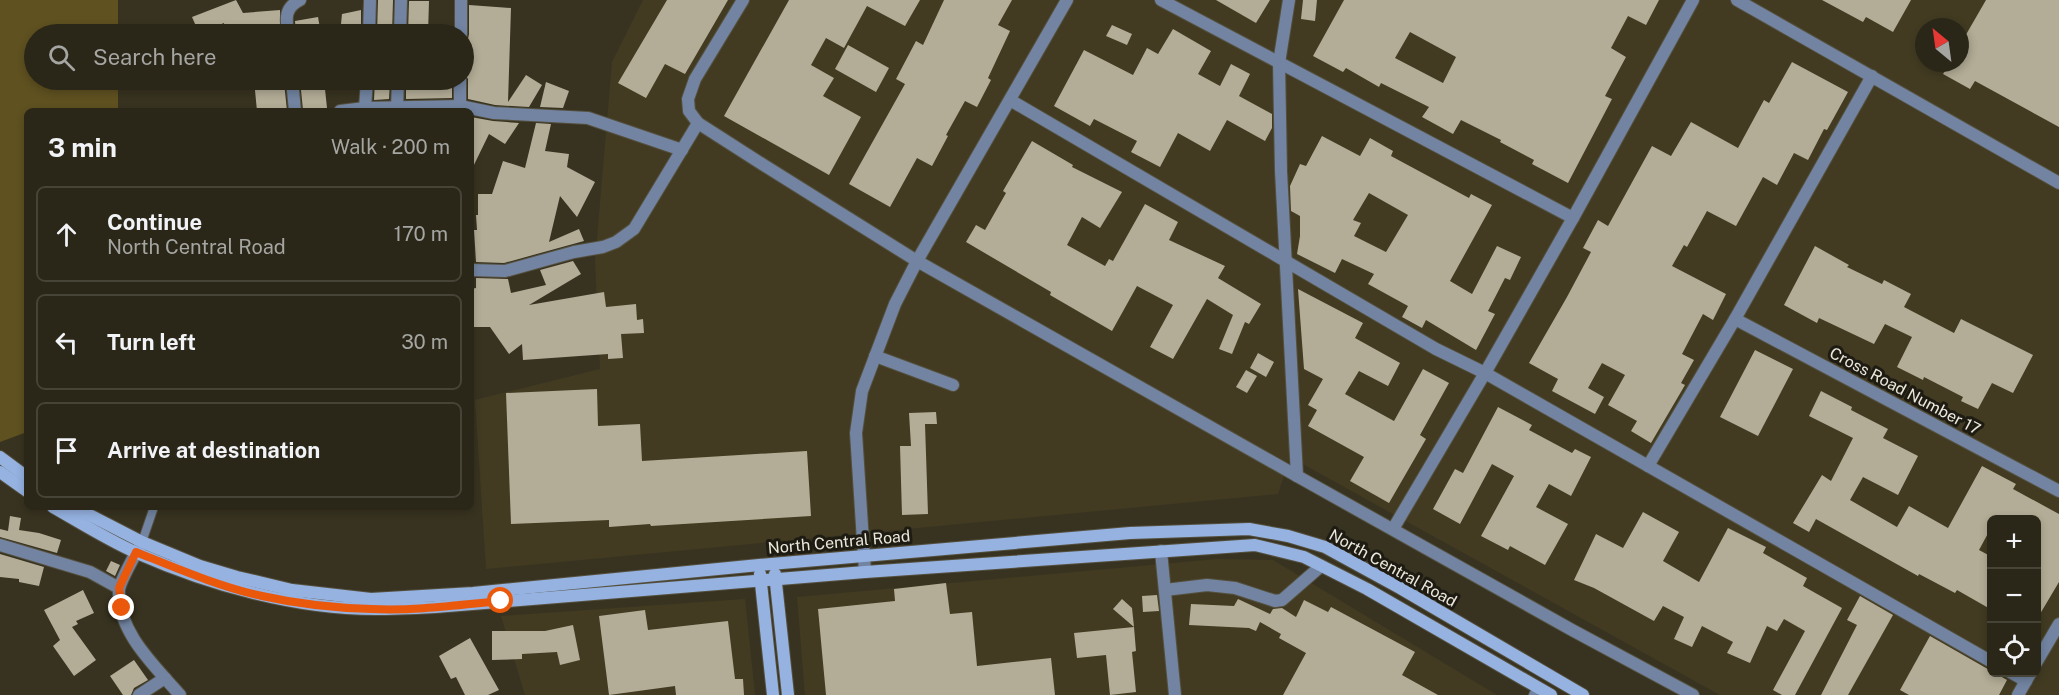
<!DOCTYPE html>
<meta charset="utf-8">
<style>
body{margin:0;font-family:"Public Sans",sans-serif;background:#363225;color:#f1f3f6}
.controls{position:absolute;right:18px;bottom:18px;display:grid;overflow:hidden;border-radius:9px;box-shadow:0 3px 9px #0003}
.controls button{width:54px;height:54px;display:grid;place-items:center;padding:0;border:0;border-bottom:2px solid #464337;background:#2a2618;color:#f1f3f6;font:30px sans-serif}
.compass{position:absolute;left:1915px;top:18px;width:54px;height:54px;border-radius:50%;background:#2a2618;box-shadow:0 3px 9px #0003;rotate:331deg}
.stop{position:absolute;width:18px;height:18px;margin:-14px;border:4px solid #ea580c;border-radius:50%;background:#fff}
.stop.end{background:#ea580c;border-color:#fff;box-shadow:0 2px 6px #0008}
.list{margin:0;padding:0;list-style:none}
h2{display:flex;justify-content:space-between;align-items:center;height:78px;margin:0;padding:0 24px;font-size:26px}
h2 small{font-size:20px;font-weight:400;color:#a5a5a2}
.list li{display:grid;grid-template-columns:39px 1fr auto;gap:18px;align-items:center;box-sizing:border-box;height:96px;margin:0 12px 12px;padding:0 12px;border:2px solid #464337;border-radius:9px}
.list b{display:block;font-size:22px;white-space:nowrap}
.list p{margin:0;font-size:20px;white-space:nowrap;color:#a5a5a2}
.list em{font-size:20px;font-style:normal;color:#a5a5a2}
.icon{flex:none;width:33px;height:33px;fill:none;stroke:currentColor;stroke-width:2;stroke-linecap:round;stroke-linejoin:round}
.map{position:relative;flex:none;width:2059px;height:695px;overflow:hidden}
.search{position:absolute;background:#2a2618;box-shadow:0 3px 9px #0003;left:24px;top:24px;width:450px;height:66px;display:flex;align-items:center;gap:15px;box-sizing:border-box;padding:0 21px;border-radius:33px;color:#a5a5a2;font-size:22px}
.panel{position:absolute;background:#2a2618;box-shadow:0 3px 9px #0003;left:24px;top:108px;width:450px;height:402px;border-radius:9px}
.map>svg:first-child{display:block}
.built{fill:#423b22;fill-rule:evenodd}
.green{fill:#5f5120}
.building{fill:#b3ad97;fill-rule:evenodd}
.lines{fill:none;stroke-linecap:round;stroke-linejoin:round}
.service-casing{stroke:#55503e;stroke-width:10}
.minor-casing{stroke:#55503e;stroke-width:14}
.secondary-casing{stroke:#55503e;stroke-width:14}
.service{stroke:#7284a1;stroke-width:8}
.minor{stroke:#7284a1;stroke-width:12}
.secondary{stroke:#95b2e1;stroke-width:12}
.route{stroke:#ea580c;stroke-width:8}
.labels{text-anchor:middle;dominant-baseline:central;stroke-width:6;stroke-linejoin:round;paint-order:stroke}
.street-label{font-size:16px;fill:#ebe7dc;stroke:#1d1b12}
</style>
<div class="map">
<svg width="2059" height="695" viewBox="0 0 2059 695">
<rect width="100%" height="100%" fill="#383320"/>
<g class="built">
<path d="M643 0H2059V695H1720L1290 457 1278 494 486 569 475 400 600 369 595 262 612 62ZM1924 27H1960V63H1924ZM1992 520H2036V672H1992Z"/>
<polygon points="1217,559 1273,560 1497,695 805,695 797,597"/>
<polygon points="745,599 755,695 525,695 501,616"/>
</g>
<polygon class="green" points="0,0 118,0 118,34 34,34 34,80 118,80 118,111 27,111 27,432 0,442"/>
<g class="building">
<polygon points="236,0 243,13 280,10 280,34 225,34 224,23 199,33 192,17"/>
<polygon points="378,0 393,0 392,34 377,34"/>
<polygon points="667,0 728,0 685,74 665,64 646,98 618,83"/>
<polygon points="789,0 920,0 905,26 867,6 844,48 826,38 811,65 834,78 823,96 861,117 829,175 724,116"/>
<polygon points="944,0 1012,0 998,25 1010,31 988,78 991,80 977,107 965,101 946,135 948,136 932,166 917,158 890,207 849,184 905,84 896,79 916,41 923,45"/>
<polygon points="1216,0 1270,0 1256,23"/>
<polygon points="1303,0 1317,0 1315,21 1301,19"/>
<path d="M1344 0H1659L1646 25 1628 16 1611 48 1626 57 1605 96 1612 99 1568 183 1532 164 1534 160 1500 142 1501 140 1461 120 1453 134 1422 117 1429 107 1381 83 1379 87 1346 68 1343 72 1313 56ZM1410 32 1456 57 1443 83 1395 58Z"/>
<polygon points="1822,0 1911,0 1893,32 1866,17 1863,22"/>
<polygon points="1986,0 2059,0 2059,127 1975,81 1970,89 1943,74 1950,63 1960,63 1960,45"/>
<polygon points="409,1 429,1 428,34 408,34"/>
<polygon points="469,5 511,8 508,102 526,75 542,85 529,107 495,105 468,99 468,79 464,73 464,42 468,39 469,34"/>
<polygon points="361,10 361,34 340,34 342,14"/>
<polygon points="318,17 321,34 296,34 295,21"/>
<polygon points="1112,25 1132,34 1127,45 1106,36"/>
<polygon points="1173,29 1211,51 1198,74 1220,86 1231,64 1250,74 1239,96 1272,114 1272,128 1265,141 1227,120 1210,151 1178,133 1160,167 1131,152 1137,141 1094,119 1090,126 1054,106 1084,50 1133,75 1147,48 1158,54"/>
<polygon points="848,45 889,68 876,92 835,69"/>
<polygon points="1792,62 1848,92 1827,130 1824,129 1808,160 1794,153 1777,185 1763,177 1736,226 1707,211 1687,247 1684,245 1672,266 1726,294 1713,320 1703,314 1682,354 1694,360 1681,383 1685,385 1651,443 1631,431 1637,421 1608,405 1625,375 1602,363 1588,388 1604,397 1595,414 1552,391 1558,379 1529,363 1567,297 1591,252 1583,248 1598,220 1608,226 1652,146 1671,156 1691,122 1738,148 1764,100 1769,103"/>
<polygon points="254,80 268,80 269,83 284,82 287,111 257,111"/>
<polygon points="300,80 324,80 327,108 303,110"/>
<polygon points="375,80 390,80 389,99 374,100"/>
<polygon points="406,80 452,80 452,98 406,99"/>
<polygon points="546,82 569,91 563,108 540,107"/>
<polygon points="471,117 493,121 519,123 505,144 489,134 471,171"/>
<polygon points="536,123 551,124 545,151 569,154 567,167 595,182 577,217 560,196 549,242 579,229 584,241 504,263 476,262 474,230 477,230 476,215 478,215 478,194 492,194 503,161 525,168"/>
<path d="M1322 136 1360 156 1370 138 1393 151 1391 156 1469 198 1471 194 1492 205 1450 281 1472 294 1497 246 1521 257 1510 280 1505 278 1488 311 1495 314 1476 350 1426 320 1422 328 1402 317 1408 306 1368 284 1374 274 1342 259 1335 273 1297 254 1300 236V216L1291 211 1290 186 1300 164 1306 166ZM1369 193 1408 215 1386 252 1354 236 1361 223 1353 220Z"/>
<polygon points="1032,141 1073,165 1072,167 1122,192 1100,228 1082,217 1067,245 1105,266 1109,259 1113,261 1145,204 1178,222 1169,240 1225,266 1218,278 1261,304 1249,324 1245,322 1232,354 1219,349 1233,315 1207,299 1173,359 1150,347 1173,305 1137,286 1112,331 1050,295 1051,292 966,242 976,225 985,230 1006,193 1003,191"/>
<polygon points="1815,246 1849,265 1847,267 1882,284 1884,280 1911,294 1904,307 1954,333 1961,319 2033,355 2013,393 1992,383 1978,409 1961,401 1963,397 1924,377 1923,380 1897,367 1912,337 1885,324 1874,344 1819,318 1817,323 1784,305"/>
<polygon points="573,261 581,274 529,305 604,292 606,307 636,304 637,320 643,319 644,333 621,334 623,358 608,359 608,354 523,360 522,344 509,354 490,327 471,327 471,289 476,288 476,278 508,279 511,293 546,285 540,270"/>
<polygon points="1298,289 1363,323 1355,338 1400,363 1388,386 1359,371 1345,394 1394,421 1423,369 1449,383 1420,435 1426,439 1389,503 1350,481 1364,457 1308,426 1317,410 1308,405 1323,379 1304,369"/>
<polygon points="1755,350 1793,369 1758,436 1720,417"/>
<polygon points="1258,353 1274,362 1266,377 1250,368"/>
<polygon points="1246,370 1257,376 1247,393 1236,387"/>
<polygon points="597,389 598,426 640,424 642,461 807,451 811,516 651,526 650,524 609,527 609,520 511,524 506,393"/>
<polygon points="1821,391 1852,407 1851,410 1888,429 1883,438 1918,456 1898,495 1863,477 1850,500 1897,527 1909,506 1948,528 1982,466 2016,484 2013,489 2059,514 2059,582 2037,619 2037,519 1992,519 1992,526 1979,550 1992,557 1992,610 1957,590 1955,593 1919,574 1918,576 1816,519 1809,532 1793,523 1822,475 1831,481 1853,438 1809,416"/>
<polygon points="1498,407 1532,425 1529,430 1572,453 1575,449 1591,457 1571,496 1549,484 1536,507 1568,524 1545,565 1510,546 1508,550 1481,536 1514,476 1492,464 1460,524 1433,509 1455,469 1463,473"/>
<polygon points="936,412 937,424 925,424 928,514 902,515 900,446 911,446 909,413"/>
<polygon points="1643,512 1679,532 1663,561 1699,582 1728,528 1766,547 1763,553 1807,578 1803,586 1842,608 1795,695 1782,695 1773,690 1805,631 1784,619 1777,631 1767,626 1750,663 1727,653 1733,642 1702,626 1692,647 1674,639 1684,617 1663,606 1654,621 1594,588 1574,580 1596,534 1623,548"/>
<polygon points="10,516 21,518 19,530 39,533 61,540 57,553 0,537 0,529 8,531"/>
<polygon points="0,554 44,567 39,586 19,582 19,579 0,577"/>
<polygon points="111,561 120,565 115,576 106,571"/>
<polygon points="946,583 950,614 972,612 977,666 1051,658 1055,695 826,695 818,609 895,601 894,589"/>
<polygon points="83,590 94,613 76,621 78,624 72,627 96,660 74,676 53,646 60,640 44,610"/>
<polygon points="1157,595 1159,611 1143,612 1142,596"/>
<polygon points="1860,596 1893,615 1848,695 1821,695 1857,625 1847,620"/>
<polygon points="1122,599 1132,608 1134,627 1113,609"/>
<polygon points="1238,599 1270,614 1273,609 1282,608 1296,617 1304,600 1328,612 1331,607 1415,652 1402,675 1438,695 1283,695 1306,653 1279,638 1281,634 1260,622 1256,631 1249,628 1189,625 1191,604 1234,606"/>
<polygon points="645,610 648,630 728,621 735,679 743,679 744,695 676,695 675,686 609,695 599,616"/>
<polygon points="573,625 580,660 560,665 557,652 522,654 522,659 492,660 492,631 545,631"/>
<polygon points="1134,627 1136,651 1132,652 1136,692 1110,695 1106,655 1077,658 1074,633"/>
<polygon points="1930,636 2007,680 1999,695 1909,695 1900,690"/>
<polygon points="470,638 499,690 488,695 465,695 456,677 451,679 439,656"/>
<polygon points="134,660 148,680 134,688 131,695 123,695 110,676"/>
</g>
<g class="lines">
<g class="service-casing">
<g id="service">
<polyline points="142,542 154,507"/>
<polyline points="1533,695 1537,687"/>
</g>
</g>
<g class="minor-casing">
<g id="minor">
<polyline points="743,0 695,79 688,99 689,111 698,123 762,164 917,261 1297,476 1572,630 1693,695"/>
<polyline points="1161,0 1573,218 1485,373 1992,662"/>
<polyline points="1289,0 1279,63 1281,171 1297,476"/>
<polyline points="1737,0 2059,183"/>
<path d="M288 34C286 19 284 8 300 0"/>
<polyline points="369,34 370,0"/>
<polyline points="400,34 401,0"/>
<polyline points="461,34 461,0"/>
<polyline points="292,80 295,111"/>
<polyline points="1010,100 1436,349 1485,373 1393,529"/>
<polyline points="460,106 460,80"/>
<polyline points="365,108 367,80"/>
<polyline points="397,108 398,80"/>
<polyline points="340,111 365,108 460,106 494,113 588,118 682,150"/>
<polyline points="1573,218 1693,0"/>
<polyline points="471,270 505,271 574,252 603,247 616,242 634,229 698,123"/>
<polyline points="1735,319 2059,491"/>
<polyline points="875,356 953,385"/>
<polyline points="1648,466 1735,319 1872,76"/>
<path d="M141 544C136 553 120 581 119 590 117 632 155 666 180 695"/>
<polyline points="0,545 90,572 119,588"/>
<polyline points="1161,551 1175,695"/>
<polyline points="865,572 856,433 862,391 895,304 917,261 1067,0"/>
<polyline points="1165,590 1207,585 1235,588 1275,601 1282,600 1321,566"/>
<polyline points="2036,663 2059,624"/>
<polyline points="2010,672 2026,681"/>
<polyline points="139,695 165,678"/>
<polyline points="2018,695 2031,672"/>
</g>
</g>
<g class="secondary-casing">
<g id="secondary">
<polyline points="0,457 27,477"/>
<polyline points="0,472 27,491"/>
<path d="M53 507C81 523 108 540 137 553 210 585 295 609 375 609 395 609 415 608 435 607L865 572 1255 545 1304 557 1367 589 1551 695"/>
<polyline points="74,507 142,542 200,566 237,577 292,590 371,599 473,593 759,565 1130,533 1249,529 1288,536 1325,547 1400,588 1583,695"/>
<polyline points="760,574 773,695"/>
<polyline points="775,574 788,695"/>
</g>
</g>
<use href="#service" class="service"/>
<use href="#minor" class="minor"/>
<use href="#secondary" class="secondary"/>
</g>
<g class="lines">
<path class="route" d="M122 608 119 588 136 552C176 568 220 587 262 596 298 604 335 608 372 609 414 611 458 605 501 601"/>
</g>
<g class="labels">
<g class="street-label">
<text transform="translate(1905 391) rotate(28)">Cross Road Number 17</text>
<text transform="translate(839 542) rotate(-5)">North Central Road</text>
<text transform="translate(1393 568) rotate(29)">North Central Road</text>
</g>
</g>
</svg>
<div class="controls">
<button>+</button>
<button>−</button>
<button><svg class="icon" aria-label="locate" viewBox="0 0 24 24"><circle cx="12" cy="12" r="6"/><path d="M12 2v4M12 18v4M2 12h4M18 12h4"/></svg></button>
</div>
<svg class="compass" viewBox="-18 -18 36 36"><path d="M0-13l5 13h-10z" fill="#e53935"/><path d="M0 13l5-13h-10z" fill="#a5a5a2"/></svg>
<div class="stop" style="left:501px;top:601px"></div>
<div class="stop end" style="left:122px;top:608px"></div>
<div class="search"><svg class="icon" aria-label="search" viewBox="0 0 24 24"><circle cx="10" cy="10" r="6"/><path d="M15 15l6 6"/></svg>Search here</div>
<section class="panel">
<h2>3 min<small>Walk · 200 m</small></h2>
<ul class="list">
<li><svg class="icon" aria-label="ahead" viewBox="0 0 24 24"><path d="M12 20V5M6 11l6-6 6 6"/></svg><div><b>Continue</b><p>North Central Road</p></div><em>170 m</em></li>
<li><svg class="icon" aria-label="left" viewBox="0 0 24 24"><path d="M17 20v-9H6M10 6l-5 5 5 5"/></svg><div><b>Turn left</b></div><em>30 m</em></li>
<li><svg class="icon" aria-label="arrive" viewBox="0 0 24 24"><path d="M6 21V4h12l-3 4 3 4H6"/></svg><div><b>Arrive at destination</b></div></li>
</ul>
</section>
</div>
